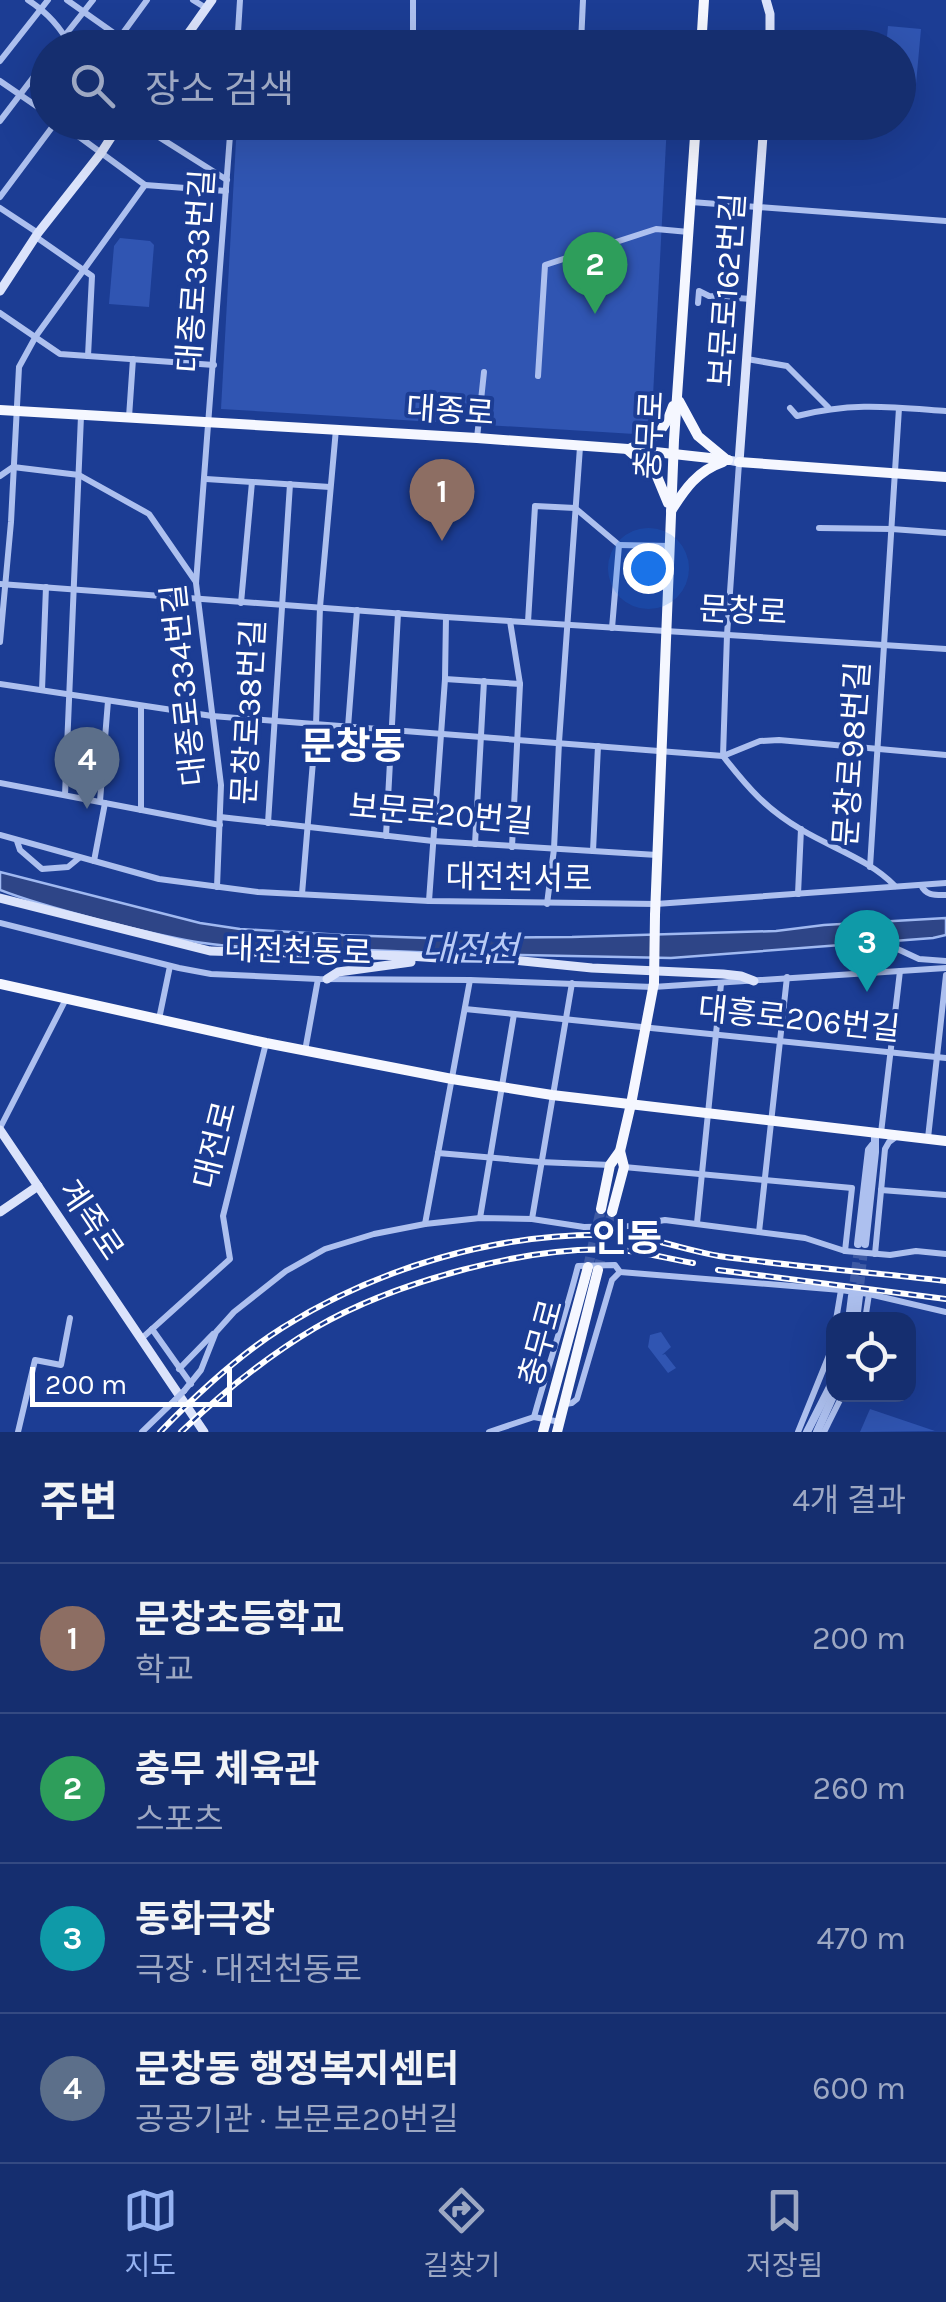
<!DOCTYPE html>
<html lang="ko">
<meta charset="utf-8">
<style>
body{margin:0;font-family:Karla,"Noto Sans KR",sans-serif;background:#1e3674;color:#f1f3f6}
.controls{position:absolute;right:30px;bottom:30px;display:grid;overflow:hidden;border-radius:20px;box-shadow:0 10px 40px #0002}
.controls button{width:90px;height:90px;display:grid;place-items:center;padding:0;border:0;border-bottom:2px solid #344a82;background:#152e6f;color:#f1f3f6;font:50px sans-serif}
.scale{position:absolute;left:30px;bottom:25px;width:202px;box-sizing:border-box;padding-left:10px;border:5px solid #fff;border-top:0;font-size:28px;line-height:35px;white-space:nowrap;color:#fff;-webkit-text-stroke:8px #1c3d94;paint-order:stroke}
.you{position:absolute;left:648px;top:568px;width:35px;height:35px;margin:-25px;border:8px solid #fff;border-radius:50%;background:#1a73e8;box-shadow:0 0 0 15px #1a73e833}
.badge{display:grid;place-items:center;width:65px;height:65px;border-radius:50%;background:#95b2f1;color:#fff;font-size:32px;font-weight:700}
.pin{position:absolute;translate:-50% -82px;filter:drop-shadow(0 2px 5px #0008)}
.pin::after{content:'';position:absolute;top:52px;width:35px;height:30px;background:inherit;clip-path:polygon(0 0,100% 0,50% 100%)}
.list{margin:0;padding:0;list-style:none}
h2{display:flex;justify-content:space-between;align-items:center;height:130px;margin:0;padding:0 40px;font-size:42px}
h2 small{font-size:32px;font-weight:400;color:#9da8c3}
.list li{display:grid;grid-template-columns:65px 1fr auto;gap:30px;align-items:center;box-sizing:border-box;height:150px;padding:0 40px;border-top:2px solid #344a82}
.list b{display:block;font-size:38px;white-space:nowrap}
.list p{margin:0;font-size:32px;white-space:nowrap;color:#9da8c3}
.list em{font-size:32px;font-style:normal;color:#9da8c3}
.icon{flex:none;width:55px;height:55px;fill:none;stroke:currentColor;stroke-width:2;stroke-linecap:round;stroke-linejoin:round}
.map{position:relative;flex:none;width:946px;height:1432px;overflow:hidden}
.search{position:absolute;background:#152e6f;box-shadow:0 10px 40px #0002;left:30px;right:30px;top:30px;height:110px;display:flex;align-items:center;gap:25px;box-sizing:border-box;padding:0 35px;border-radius:55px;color:#9da8c3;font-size:38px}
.sheet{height:730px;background:#152e6f}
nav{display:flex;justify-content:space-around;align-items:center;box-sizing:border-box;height:140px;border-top:2px solid #344a82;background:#152e6f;font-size:28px;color:#9da8c3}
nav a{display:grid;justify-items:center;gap:5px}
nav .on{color:#95b2f1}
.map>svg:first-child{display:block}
.green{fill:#3055b2}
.water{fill:#2e4587;stroke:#a0b9f1;stroke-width:2.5}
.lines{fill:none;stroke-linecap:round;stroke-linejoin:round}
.tertiary-tunnel{stroke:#3e5aa4;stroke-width:8;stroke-dasharray:8 4;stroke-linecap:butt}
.primary-tunnel{stroke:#3e5aa4;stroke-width:10;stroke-dasharray:10 5;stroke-linecap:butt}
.minor{stroke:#adc0ef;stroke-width:6}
.tertiary{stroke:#adc0ef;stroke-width:8}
.secondary{stroke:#dbe3fb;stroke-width:9}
.primary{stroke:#f5f7ff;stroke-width:10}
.rail-casing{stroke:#fff;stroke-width:6}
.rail{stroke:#1c3d94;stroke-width:2.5;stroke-dasharray:8;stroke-linecap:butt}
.minor-bridge{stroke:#adc0ef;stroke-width:6}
.primary-bridge{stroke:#f5f7ff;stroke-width:10}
.labels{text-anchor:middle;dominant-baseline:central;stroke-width:8;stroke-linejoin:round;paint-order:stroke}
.street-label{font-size:32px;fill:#fff;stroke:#1c3d94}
.water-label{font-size:35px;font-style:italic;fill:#b9cbf6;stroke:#1c3d94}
.quarter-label{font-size:38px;font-weight:bold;fill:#fff;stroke:#1c3d94}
</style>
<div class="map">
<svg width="946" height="1432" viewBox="0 0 946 1432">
<rect width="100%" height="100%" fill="#1c3d94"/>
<g class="green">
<polygon points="888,26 921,29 916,84 899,83 898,48 886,47"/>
<polygon points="242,39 468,45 660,47 241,48"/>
<polygon points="237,123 667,123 651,435 221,409"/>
<polygon points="120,238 150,241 154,245 149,307 109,304 114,246"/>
<polygon points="661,1332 671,1347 662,1355 665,1354 676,1368 668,1373 648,1347 650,1335"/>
<polygon points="870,1409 935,1431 860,1432"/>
</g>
<path class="water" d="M0 872 200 923 240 929 343 935 427 938 572 937 776 931 824 925 946 918V935L933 938 671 958 464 954 271 946C214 950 166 936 111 923 73 913 36 904 0 890Z"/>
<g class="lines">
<g class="tertiary-tunnel">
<polyline points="852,1294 858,1249"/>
<polyline points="859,1296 864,1250"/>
</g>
<g class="primary-tunnel">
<polyline points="588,1267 601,1209"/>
<polyline points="598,1270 612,1212"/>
</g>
<g class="minor">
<path d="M28 0C48 13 60 27 72 48"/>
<polyline points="67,0 135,48"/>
<polyline points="193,0 206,8"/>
<polyline points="238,36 700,45"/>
<polyline points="413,41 413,0"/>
<polyline points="581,43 583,0"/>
<polyline points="55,48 93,0"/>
<polyline points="112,48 147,0"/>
<polyline points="237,48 240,0"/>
<polyline points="0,61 48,0"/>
<polyline points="0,81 48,114"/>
<polyline points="0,121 48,58"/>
<polyline points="59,122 145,185"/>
<polyline points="135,122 227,180"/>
<polyline points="459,133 462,122"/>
<polyline points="0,197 56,122"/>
<polyline points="691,202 946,221"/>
<polyline points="0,208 38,233"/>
<polyline points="36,237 92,276 88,356"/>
<polyline points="698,303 699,291 709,296 751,299"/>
<polyline points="0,313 60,354 214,365"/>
<polyline points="747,359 787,366 828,407"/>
<polyline points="538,376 545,265 656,229 689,232"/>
<path d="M790 408 797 416C853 402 890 407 946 411"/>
<polyline points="129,417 133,359"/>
<polyline points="477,438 484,372"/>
<path d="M739 463 727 635 723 756C748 788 766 809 802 830 832 848 870 860 895 886"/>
<polyline points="0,476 13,467 79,475 149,514 196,582"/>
<polyline points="206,479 330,487"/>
<polyline points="819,528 892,529 946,533"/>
<polyline points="619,545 670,546"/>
<polyline points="0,584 446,617 946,649"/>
<polyline points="241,603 252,482"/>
<polyline points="510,621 520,684 512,847"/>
<polyline points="528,622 535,506 575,508 619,545"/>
<polyline points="612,628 619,545"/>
<polyline points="0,642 11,522 19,367 36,336 145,185 226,191"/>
<polyline points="445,679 520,684"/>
<polyline points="0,684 212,716 723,756 760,741 779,740 946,755"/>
<polyline points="42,690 46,587"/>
<polyline points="348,727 357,610"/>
<polyline points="0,783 220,825"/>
<polyline points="65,795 81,416"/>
<polyline points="100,801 108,701"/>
<polyline points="141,810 141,707"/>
<polyline points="220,817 433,841 657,855"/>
<polyline points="268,823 290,484"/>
<polyline points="0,835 159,879 258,892 429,901 656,904 946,883"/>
<polyline points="386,836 398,613"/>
<polyline points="17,841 20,850 42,869 68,867 79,858"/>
<polyline points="475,844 484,681"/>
<polyline points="593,851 598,746"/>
<polyline points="94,861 105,803"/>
<polyline points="870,867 899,408"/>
<path d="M921 885C926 896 935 895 946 895"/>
<polyline points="217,887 221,785 196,583 231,122"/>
<polyline points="302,894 316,725 320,607 336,429"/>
<polyline points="798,894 801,829"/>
<polyline points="429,901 445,679 446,617"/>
<polyline points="547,904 554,849 559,742 580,447"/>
<polyline points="0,923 179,968 211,974 318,979 470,980 653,987 946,968"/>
<polyline points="891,946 919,959 946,961"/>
<polyline points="465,1009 946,1058"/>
<polyline points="159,1019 170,966"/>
<polyline points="305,1051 318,979"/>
<polyline points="0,1128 66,999"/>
<polyline points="881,1133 900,971"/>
<polyline points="928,1138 946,975"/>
<polyline points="438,1153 540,1162 610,1165"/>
<polyline points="624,1167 852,1188 845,1251"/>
<polyline points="881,1190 946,1195"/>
<polyline points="480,1218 514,1014"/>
<polyline points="532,1219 572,983"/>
<polyline points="697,1223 721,984"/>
<polyline points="425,1224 470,980"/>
<polyline points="759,1232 787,977"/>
<polyline points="875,1254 885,1149 889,1142 897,1136"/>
<polyline points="836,1320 841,1290"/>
<polyline points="865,1320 869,1294"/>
<polyline points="152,1329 191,1384"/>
<polyline points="141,1339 230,1259 223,1216 266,1043"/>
<polyline points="179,1369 213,1334"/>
<polyline points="184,1391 201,1370 216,1332 234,1312 286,1271 325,1249 374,1234 425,1224 480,1218 532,1219 584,1227 629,1226 665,1220 805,1238 845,1251 890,1255 916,1251 946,1254"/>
<polyline points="565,1404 572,1403 577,1399 612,1280 620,1272"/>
<path d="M534 1417C548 1366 565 1317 578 1266L615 1265 620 1272 841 1290 869 1294 946 1312"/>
<polyline points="18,1432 35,1360 61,1365 70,1318"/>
<polyline points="142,1432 175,1400"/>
<polyline points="489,1432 534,1417 560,1422"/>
<polyline points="798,1432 830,1353 834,1338"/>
<polyline points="824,1432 843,1394"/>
</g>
<g class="tertiary">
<polyline points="858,1244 869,1150 873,1145"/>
<polyline points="865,1244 875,1152 875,1134"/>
<polyline points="849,1320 852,1296"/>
<polyline points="856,1320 859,1296"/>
<polyline points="807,1432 834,1379"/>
<polyline points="817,1432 834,1394"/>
</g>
<g class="secondary">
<polyline points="766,0 770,14 770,48"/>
<polyline points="178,48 212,0"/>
<polyline points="0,291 38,233 101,153 121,122"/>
<polyline points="728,460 739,462 764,122"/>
<polyline points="0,898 210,951 409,956 467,960 504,959 592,968 723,974 741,976 754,981"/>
<polyline points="327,979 338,972 411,962"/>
<polyline points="0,1130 204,1432"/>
<polyline points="0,1212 38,1186"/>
</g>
<g class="primary">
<polyline points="701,48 704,0"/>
<polyline points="679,401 698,436 727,460"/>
<polyline points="0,410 477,438 628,449 728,460"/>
<path d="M631 448C655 440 665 430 673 406"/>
<polyline points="628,450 656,474 668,503"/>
<polyline points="739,462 946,477"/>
<path d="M671 511C685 489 697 471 723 462"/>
<polyline points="655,915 674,440 696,122"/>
<polyline points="0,984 266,1043 452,1079 552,1095 946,1141"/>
<polyline points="601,1209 610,1165 620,1151 631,1104 654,983"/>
<polyline points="612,1212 624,1167 620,1151"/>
<polyline points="543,1432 588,1267"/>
<polyline points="557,1432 598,1270"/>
</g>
<g class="rail-casing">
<g id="rail">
<polyline points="718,1270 946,1299"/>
<path d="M160 1432C195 1396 239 1355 282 1328 379 1267 499 1232 614 1235 650 1236 684 1250 719 1256 794 1267 870 1272 946 1281"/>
<path d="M181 1432C222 1393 266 1357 315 1328 392 1283 527 1245 617 1250 642 1251 668 1259 693 1263"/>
</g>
</g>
<use href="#rail" class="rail"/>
<polyline class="minor-bridge" points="175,1400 184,1391"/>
<polyline class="primary-bridge" points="654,983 655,915"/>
</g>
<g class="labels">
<g class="street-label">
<text transform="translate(196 271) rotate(-86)">대종로333번길</text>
<text transform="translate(727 290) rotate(-86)">보문로162번길</text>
<text transform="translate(450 411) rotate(4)">대종로</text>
<text transform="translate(650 435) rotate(-87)">충무로</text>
<text transform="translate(743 611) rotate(3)">문창로</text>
<text transform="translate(184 685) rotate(-96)">대종로334번길</text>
<text transform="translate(249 712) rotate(-87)">문창로38번길</text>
<text transform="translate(852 754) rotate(-86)">문창로98번길</text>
<text transform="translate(441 814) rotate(5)">보문로20번길</text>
<text transform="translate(519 878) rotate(1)">대전천서로</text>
<text transform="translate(298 951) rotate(2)">대전천동로</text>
<text transform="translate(799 1019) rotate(6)">대흥로206번길</text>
<text transform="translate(215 1145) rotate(-76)">대전로</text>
<text transform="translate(91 1220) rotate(56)">계족로</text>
<text transform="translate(541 1343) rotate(-75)">충무로</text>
</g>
<g class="water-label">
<text transform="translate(470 949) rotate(1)">대전천</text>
</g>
<g class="quarter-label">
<text x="353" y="746">문창동</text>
<text x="627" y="1238">인동</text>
</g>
</g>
</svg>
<div class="controls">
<button><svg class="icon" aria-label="locate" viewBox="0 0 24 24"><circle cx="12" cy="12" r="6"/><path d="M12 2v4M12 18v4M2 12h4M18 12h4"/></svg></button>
</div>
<div class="scale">200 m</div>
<div class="you"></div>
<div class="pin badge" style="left:442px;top:541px;background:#8d6e63">1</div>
<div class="pin badge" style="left:595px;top:314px;background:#2e9e5b">2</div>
<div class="pin badge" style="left:867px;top:992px;background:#0f9aa8">3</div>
<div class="pin badge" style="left:87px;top:809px;background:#5c6f8a">4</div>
<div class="search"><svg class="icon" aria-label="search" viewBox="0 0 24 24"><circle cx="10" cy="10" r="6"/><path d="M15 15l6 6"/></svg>장소 검색</div>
</div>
<section class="sheet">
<h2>주변<small>4개 결과</small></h2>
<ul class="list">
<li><span class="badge" style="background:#8d6e63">1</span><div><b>문창초등학교</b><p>학교</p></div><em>200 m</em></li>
<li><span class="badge" style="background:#2e9e5b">2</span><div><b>충무 체육관</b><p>스포츠</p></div><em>260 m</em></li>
<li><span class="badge" style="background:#0f9aa8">3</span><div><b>동화극장</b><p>극장 · 대전천동로</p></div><em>470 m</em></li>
<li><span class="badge" style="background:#5c6f8a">4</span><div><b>문창동 행정복지센터</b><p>공공기관 · 보문로20번길</p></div><em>600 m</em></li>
</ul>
</section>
<nav>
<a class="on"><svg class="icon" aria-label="map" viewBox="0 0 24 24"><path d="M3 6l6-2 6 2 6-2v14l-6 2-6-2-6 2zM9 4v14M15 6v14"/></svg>지도</a>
<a><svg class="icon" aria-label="directions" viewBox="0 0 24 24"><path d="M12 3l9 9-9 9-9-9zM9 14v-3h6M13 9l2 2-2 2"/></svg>길찾기</a>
<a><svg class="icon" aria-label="saved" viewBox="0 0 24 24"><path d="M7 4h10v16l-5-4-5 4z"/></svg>저장됨</a>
</nav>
